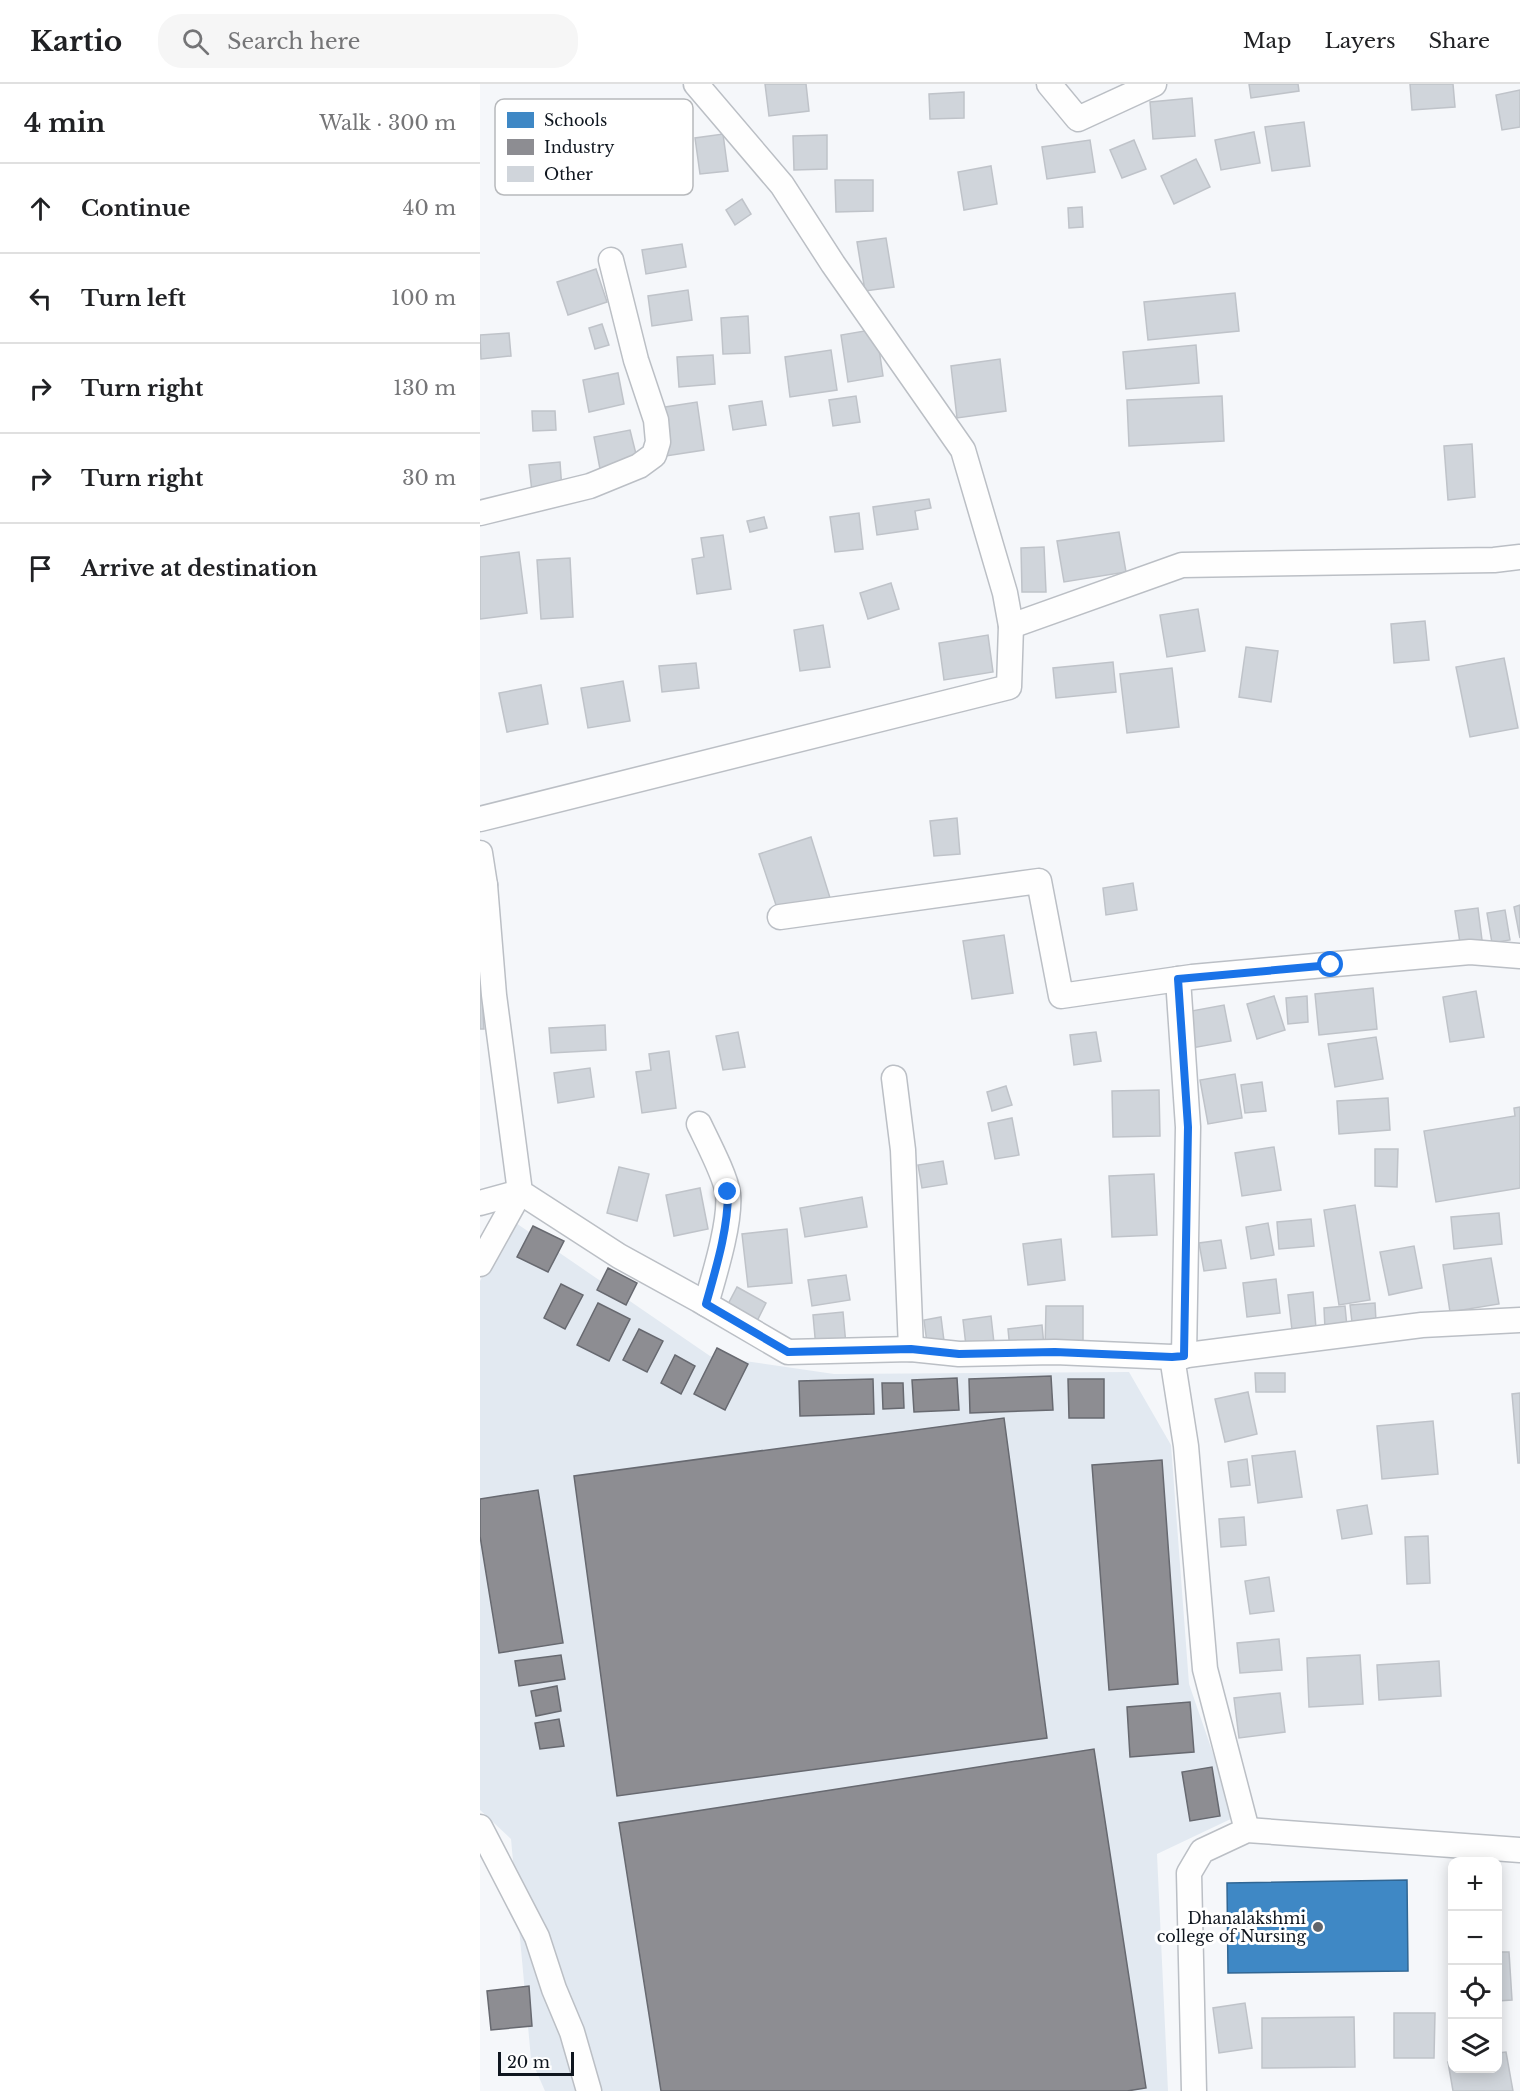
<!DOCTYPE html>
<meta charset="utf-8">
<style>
body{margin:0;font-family:"Libre Baskerville",serif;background:#f6f6f6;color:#202124}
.controls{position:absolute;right:18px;bottom:18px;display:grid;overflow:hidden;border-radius:12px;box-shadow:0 3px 15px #0003}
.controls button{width:54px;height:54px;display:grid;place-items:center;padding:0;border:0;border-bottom:2px solid #e0e0e0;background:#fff;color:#202124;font:30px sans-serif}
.scale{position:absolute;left:18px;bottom:15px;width:76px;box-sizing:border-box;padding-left:6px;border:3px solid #0f161f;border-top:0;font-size:16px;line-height:21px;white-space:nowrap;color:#0f161f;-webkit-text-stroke:4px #fff;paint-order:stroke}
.stop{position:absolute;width:18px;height:18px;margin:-14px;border:4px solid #1a73e8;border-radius:50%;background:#fff}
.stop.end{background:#1a73e8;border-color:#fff;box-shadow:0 2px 6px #0008}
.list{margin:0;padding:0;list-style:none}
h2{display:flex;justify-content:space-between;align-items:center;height:78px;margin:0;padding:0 24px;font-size:26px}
h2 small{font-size:20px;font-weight:400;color:#757577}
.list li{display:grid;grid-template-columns:39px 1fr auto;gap:18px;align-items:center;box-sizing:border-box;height:90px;padding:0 24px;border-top:2px solid #e0e0e0}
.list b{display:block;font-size:22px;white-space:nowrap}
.list em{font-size:20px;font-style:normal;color:#757577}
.icon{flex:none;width:33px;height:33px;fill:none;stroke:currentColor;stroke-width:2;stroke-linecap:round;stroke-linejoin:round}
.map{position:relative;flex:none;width:1040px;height:2007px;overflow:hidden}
header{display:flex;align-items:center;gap:36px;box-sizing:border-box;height:84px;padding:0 30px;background:#fff;border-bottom:2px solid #e0e0e0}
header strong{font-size:28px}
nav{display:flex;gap:33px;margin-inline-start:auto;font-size:21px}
.search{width:420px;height:54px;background:#f6f6f6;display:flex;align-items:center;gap:15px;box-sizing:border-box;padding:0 21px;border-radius:24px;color:#757577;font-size:22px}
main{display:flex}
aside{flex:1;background:#fff}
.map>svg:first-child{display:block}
.built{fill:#e2e9f1}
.schools{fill:#3f88c5;stroke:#316693;stroke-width:1.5}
.industry{fill:#8d8d92;stroke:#676970;stroke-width:1.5}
.building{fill:#d0d5db;stroke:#bfc3c9;stroke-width:1.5}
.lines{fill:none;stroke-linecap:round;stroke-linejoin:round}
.street-casing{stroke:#bbbfc5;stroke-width:27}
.street{stroke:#fefefe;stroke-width:24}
.route{stroke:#1a73e8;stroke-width:8}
.poi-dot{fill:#60656c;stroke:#fff;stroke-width:2}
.labels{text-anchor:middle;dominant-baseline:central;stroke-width:6;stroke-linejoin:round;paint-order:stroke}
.poi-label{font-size:16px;fill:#0f161f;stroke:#fff;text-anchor:end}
.key{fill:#fff;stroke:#b7b9bc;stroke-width:1.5}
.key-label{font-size:16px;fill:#0f161f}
</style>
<header>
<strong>Kartio</strong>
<div class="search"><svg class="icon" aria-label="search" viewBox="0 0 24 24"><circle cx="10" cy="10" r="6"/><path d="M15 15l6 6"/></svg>Search here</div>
<nav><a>Map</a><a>Layers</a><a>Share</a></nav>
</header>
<main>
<aside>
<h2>4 min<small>Walk · 300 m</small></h2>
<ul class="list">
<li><svg class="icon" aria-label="ahead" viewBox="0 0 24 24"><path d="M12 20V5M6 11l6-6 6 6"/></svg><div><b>Continue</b></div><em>40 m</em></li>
<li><svg class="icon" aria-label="left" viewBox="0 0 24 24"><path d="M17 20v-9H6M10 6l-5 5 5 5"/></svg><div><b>Turn left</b></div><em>100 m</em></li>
<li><svg class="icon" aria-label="right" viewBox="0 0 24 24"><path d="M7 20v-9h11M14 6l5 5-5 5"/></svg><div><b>Turn right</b></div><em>130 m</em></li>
<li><svg class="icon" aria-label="right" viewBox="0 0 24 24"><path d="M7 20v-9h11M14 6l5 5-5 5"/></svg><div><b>Turn right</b></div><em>30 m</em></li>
<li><svg class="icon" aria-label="arrive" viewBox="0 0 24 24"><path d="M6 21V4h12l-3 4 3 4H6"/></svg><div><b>Arrive at destination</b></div></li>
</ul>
</aside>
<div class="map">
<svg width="1040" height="2007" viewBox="0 0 1040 2007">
<rect width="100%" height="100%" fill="#f5f7fa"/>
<polygon class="built" points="33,1137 230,1272 354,1290 649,1288 691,1361 709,1600 755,1733 677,1770 688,2007 65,2007 51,1975 31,1755 0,1726 0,1197"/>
<polygon class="schools" points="927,1796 928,1887 748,1889 747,1799"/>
<g class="industry">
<polygon points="53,1142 84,1157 68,1188 37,1173"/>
<polygon points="128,1184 157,1199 146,1221 117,1206"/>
<polygon points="81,1200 103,1211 85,1245 64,1234"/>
<polygon points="118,1219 150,1235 129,1277 97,1261"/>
<polygon points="159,1245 183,1257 167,1288 143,1276"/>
<polygon points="237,1264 268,1280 245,1326 214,1310"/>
<polygon points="195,1271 215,1282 201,1310 181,1299"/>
<polygon points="571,1292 573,1326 490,1329 489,1295"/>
<polygon points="477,1294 479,1326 434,1328 432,1296"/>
<polygon points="393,1295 394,1330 320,1332 319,1297"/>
<polygon points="588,1295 624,1295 624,1334 589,1334"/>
<polygon points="402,1299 423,1299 424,1324 403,1325"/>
<polygon points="524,1334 567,1654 137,1712 94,1392"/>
<polygon points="682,1376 698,1600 629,1606 612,1381"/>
<polygon points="58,1406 83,1559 19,1569 0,1452 0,1415"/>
<polygon points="81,1571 85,1595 39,1602 35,1577"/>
<polygon points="77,1602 81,1627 56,1632 51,1607"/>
<polygon points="710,1618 714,1668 650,1673 647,1623"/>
<polygon points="79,1635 84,1662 60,1665 55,1639"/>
<polygon points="614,1665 666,2004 647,2007 181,2007 139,1739"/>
<polygon points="732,1683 740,1732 710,1737 702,1688"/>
<polygon points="49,1902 52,1942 11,1946 7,1907"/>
</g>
<g class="building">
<polygon points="285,0 326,0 329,27 289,32"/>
<polygon points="769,0 818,0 819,7 771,14"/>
<polygon points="930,0 973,0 975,23 932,26"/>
<polygon points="1040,6 1040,43 1022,46 1016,11"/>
<polygon points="484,8 484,34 450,35 449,10"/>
<polygon points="712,14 715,52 673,55 670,18"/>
<polygon points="824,38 830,82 792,87 785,43"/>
<polygon points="774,48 780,79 741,86 735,56"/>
<polygon points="243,50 248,87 220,90 215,54"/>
<polygon points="347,51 347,85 314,86 313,52"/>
<polygon points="610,56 615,88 567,95 562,63"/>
<polygon points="654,56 666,85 642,94 630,66"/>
<polygon points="716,75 730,103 694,120 681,92"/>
<polygon points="511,82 517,120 484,126 478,88"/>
<polygon points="355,96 393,96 393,127 356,128"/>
<polygon points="262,115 271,130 255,141 246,126"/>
<polygon points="602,123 603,143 589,144 588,124"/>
<polygon points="406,154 414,203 385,207 377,158"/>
<polygon points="202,160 206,183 166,190 162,166"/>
<polygon points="116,185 127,218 88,231 77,198"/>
<polygon points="208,206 212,236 172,242 168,212"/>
<polygon points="755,209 759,247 668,256 664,218"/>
<polygon points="268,232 270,269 243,270 241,234"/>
<polygon points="122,240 129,261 115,265 109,244"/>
<polygon points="396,245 403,292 368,298 361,251"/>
<polygon points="29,249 31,272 1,275 0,251"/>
<polygon points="716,261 719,299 646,305 643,268"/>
<polygon points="351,266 357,306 310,313 305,273"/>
<polygon points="233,271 235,300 199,303 197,273"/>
<polygon points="520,275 526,327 477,334 471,282"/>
<polygon points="138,289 144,320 109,328 103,296"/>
<polygon points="376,312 380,338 353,342 349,316"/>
<polygon points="742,312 744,357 649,362 647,316"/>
<polygon points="282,317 286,341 253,346 249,322"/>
<polygon points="217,318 224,366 186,372 179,324"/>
<polygon points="52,327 75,327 76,346 53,347"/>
<polygon points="150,346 159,382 120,385 114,353"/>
<polygon points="992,360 995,413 968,416 964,362"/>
<polygon points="80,378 82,406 52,408 49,381"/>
<polygon points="449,415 451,424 435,427 438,445 397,451 393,423"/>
<polygon points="379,429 383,465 355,468 350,433"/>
<polygon points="284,433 287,444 270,448 267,437"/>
<polygon points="639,448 646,488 584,498 577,457"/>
<polygon points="243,451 251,505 217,510 212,475 224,473 221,454"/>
<polygon points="564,463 566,508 542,508 541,464"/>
<polygon points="39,468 47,529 0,535 0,473"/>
<polygon points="90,474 93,533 61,535 57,476"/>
<polygon points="411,499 419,525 388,535 380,509"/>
<polygon points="718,525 725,567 687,573 680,531"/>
<polygon points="945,537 949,576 914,579 911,540"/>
<polygon points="343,541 350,583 320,587 314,546"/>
<polygon points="508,551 513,588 464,596 459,559"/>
<polygon points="766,563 798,567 791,618 759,613"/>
<polygon points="1024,574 1038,644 990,653 976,583"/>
<polygon points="633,578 636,608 576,614 573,584"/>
<polygon points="216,579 219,604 182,608 179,582"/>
<polygon points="692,584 699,643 647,649 640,590"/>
<polygon points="143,597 150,637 108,644 101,604"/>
<polygon points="61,601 68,640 27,648 19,609"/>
<polygon points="477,734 480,770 454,772 450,737"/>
<polygon points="331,753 351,817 300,833 279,770"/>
<polygon points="653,799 657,826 626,831 623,804"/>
<polygon points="1040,821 1040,854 1034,823"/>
<polygon points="998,824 1002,856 980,859 975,827"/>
<polygon points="1025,826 1030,856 1012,859 1007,829"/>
<polygon points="524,851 533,909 492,915 483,857"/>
<polygon points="893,904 897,945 839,951 835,910"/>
<polygon points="0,905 2,905 4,945 0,945"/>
<polygon points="996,907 1004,953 970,958 963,913"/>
<polygon points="794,912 805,946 777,955 767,920"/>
<polygon points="827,912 828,938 808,940 806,914"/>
<polygon points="744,921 751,957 712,964 706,928"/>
<polygon points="125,941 126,966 71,969 69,944"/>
<polygon points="258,948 265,983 243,986 236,952"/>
<polygon points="616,948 621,977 594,981 590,951"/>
<polygon points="896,953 903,995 855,1003 848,960"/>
<polygon points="189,967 196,1024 162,1029 156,988 171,986 169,970"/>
<polygon points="110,984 114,1013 78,1019 74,989"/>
<polygon points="755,990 762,1034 728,1040 720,996"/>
<polygon points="782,998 786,1027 765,1029 761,1001"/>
<polygon points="526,1002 532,1021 512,1027 507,1008"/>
<polygon points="679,1006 680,1052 633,1053 632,1007"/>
<polygon points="908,1014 910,1046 859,1050 857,1017"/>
<polygon points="1040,1023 1040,1104 956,1118 944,1047 1035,1032 1034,1024"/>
<polygon points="532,1034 539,1071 515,1075 508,1039"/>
<polygon points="794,1063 801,1106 762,1112 755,1069"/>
<polygon points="895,1065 918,1065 917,1103 895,1102"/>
<polygon points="463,1077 467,1100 442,1104 438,1081"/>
<polygon points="139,1083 169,1090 157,1137 127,1129"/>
<polygon points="674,1090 677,1151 632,1153 629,1092"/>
<polygon points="220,1104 228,1145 194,1152 186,1111"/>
<polygon points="382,1113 387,1143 325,1153 320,1124"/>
<polygon points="875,1121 890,1216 859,1221 844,1126"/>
<polygon points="1019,1129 1022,1160 974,1165 971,1133"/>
<polygon points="831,1135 834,1162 799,1165 797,1138"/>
<polygon points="788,1139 794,1171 771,1175 766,1143"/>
<polygon points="307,1145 312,1199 268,1203 262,1150"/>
<polygon points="581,1155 585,1196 548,1201 543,1160"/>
<polygon points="741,1156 746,1184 724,1187 719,1159"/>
<polygon points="934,1162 942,1204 909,1211 900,1168"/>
<polygon points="1011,1174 1019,1220 970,1228 963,1181"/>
<polygon points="366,1191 370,1216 332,1222 328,1196"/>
<polygon points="796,1195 800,1229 767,1233 763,1199"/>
<polygon points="257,1203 286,1219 275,1241 245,1226"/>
<polygon points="833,1208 836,1244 812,1246 808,1211"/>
<polygon points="895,1219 896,1237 872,1238 870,1221"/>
<polygon points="566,1222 603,1222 603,1268 565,1267"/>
<polygon points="865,1222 867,1243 845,1245 844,1224"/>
<polygon points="363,1228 366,1261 336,1264 333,1231"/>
<polygon points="511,1232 514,1259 486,1262 483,1236"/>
<polygon points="461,1233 464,1257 447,1259 444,1236"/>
<polygon points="562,1241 564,1262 530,1266 528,1245"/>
<polygon points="775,1289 805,1289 805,1308 776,1308"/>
<polygon points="768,1308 777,1350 745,1358 735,1315"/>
<polygon points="1040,1309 1040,1379 1038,1379 1032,1310"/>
<polygon points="953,1337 958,1390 902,1395 897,1342"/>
<polygon points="815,1367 822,1413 778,1419 772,1372"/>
<polygon points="767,1375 770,1401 751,1403 748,1378"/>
<polygon points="887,1421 892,1450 862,1455 857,1426"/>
<polygon points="764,1433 766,1461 741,1463 739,1435"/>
<polygon points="948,1452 950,1499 927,1500 925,1453"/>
<polygon points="789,1493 794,1527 770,1530 765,1497"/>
<polygon points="799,1555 802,1586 760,1589 757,1559"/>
<polygon points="880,1571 883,1620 829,1623 827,1574"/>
<polygon points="959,1577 961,1612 899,1616 897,1581"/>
<polygon points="800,1609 805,1648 759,1654 754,1614"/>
<polygon points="1018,1868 1029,1868 1032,1916 1018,1917"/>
<polygon points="765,1919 772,1964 739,1969 733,1924"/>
<polygon points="914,1929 955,1929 954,1974 914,1974"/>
<polygon points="874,1933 875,1983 782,1984 782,1934"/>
<polygon points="1026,1968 1033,2007 973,2007 968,1978 972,1977 972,1984 1018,1984 1018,1969"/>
</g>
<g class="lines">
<g class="street-casing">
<g id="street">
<polyline points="569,0 598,35 674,0"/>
<polyline points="0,429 110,402 159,382 174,371 178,358 176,336 156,276 131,176"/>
<polyline points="531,542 702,481 1014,476 1040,473"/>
<polyline points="0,735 529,603 531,542 525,509 483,366 353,180 302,101 216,0"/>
<polyline points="0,769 5,801"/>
<polyline points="0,802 5,801 14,911 40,1108 139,1172 219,1216 308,1268 431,1265 479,1270 575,1268 692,1273 942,1241 1040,1236"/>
<polyline points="300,833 559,797 581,912 712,893 990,868 1040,872"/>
<polyline points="698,895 708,1043 704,1272"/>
<polyline points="414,994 423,1066 431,1265"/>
<path d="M219 1040C227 1057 246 1093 248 1110 251 1138 234 1192 226 1220"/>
<polyline points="0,1119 40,1108"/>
<polyline points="0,1180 40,1108"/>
<polyline points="692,1273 706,1362 725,1585 767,1746"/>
<polyline points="0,1743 57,1853 74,1905 92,1948 109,2007"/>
<polyline points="714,2007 709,1789 722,1767 767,1746 1040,1766"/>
</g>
</g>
<use href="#street" class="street"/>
</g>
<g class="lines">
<path class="route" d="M248 1108C248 1146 236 1184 226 1220L308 1268 431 1265 479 1270 575 1268 692 1273 704 1272 708 1043 698 895 851 881"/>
</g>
<circle class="poi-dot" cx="838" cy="1843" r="6"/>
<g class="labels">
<g class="poi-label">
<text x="826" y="1834">Dhanalakshmi<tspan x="826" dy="18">college of Nursing</tspan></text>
</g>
</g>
<rect x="15" y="15" width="198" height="96" rx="9" class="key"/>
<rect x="27" y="28" width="27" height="16" fill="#3f88c5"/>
<rect x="27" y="55" width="27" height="16" fill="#8d8d92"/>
<rect x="27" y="82" width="27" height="16" fill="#d0d5db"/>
<g class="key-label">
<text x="64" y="42">Schools</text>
<text x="64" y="69">Industry</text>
<text x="64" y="96">Other</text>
</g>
</svg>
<div class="controls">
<button>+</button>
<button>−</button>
<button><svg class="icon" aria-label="locate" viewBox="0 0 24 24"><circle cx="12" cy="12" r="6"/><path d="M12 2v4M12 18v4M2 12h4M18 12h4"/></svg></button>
<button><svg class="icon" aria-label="layers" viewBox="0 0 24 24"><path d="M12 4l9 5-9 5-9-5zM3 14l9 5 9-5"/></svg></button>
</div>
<div class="scale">20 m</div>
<div class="stop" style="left:851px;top:881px"></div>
<div class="stop end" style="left:248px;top:1108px"></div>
</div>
</main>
